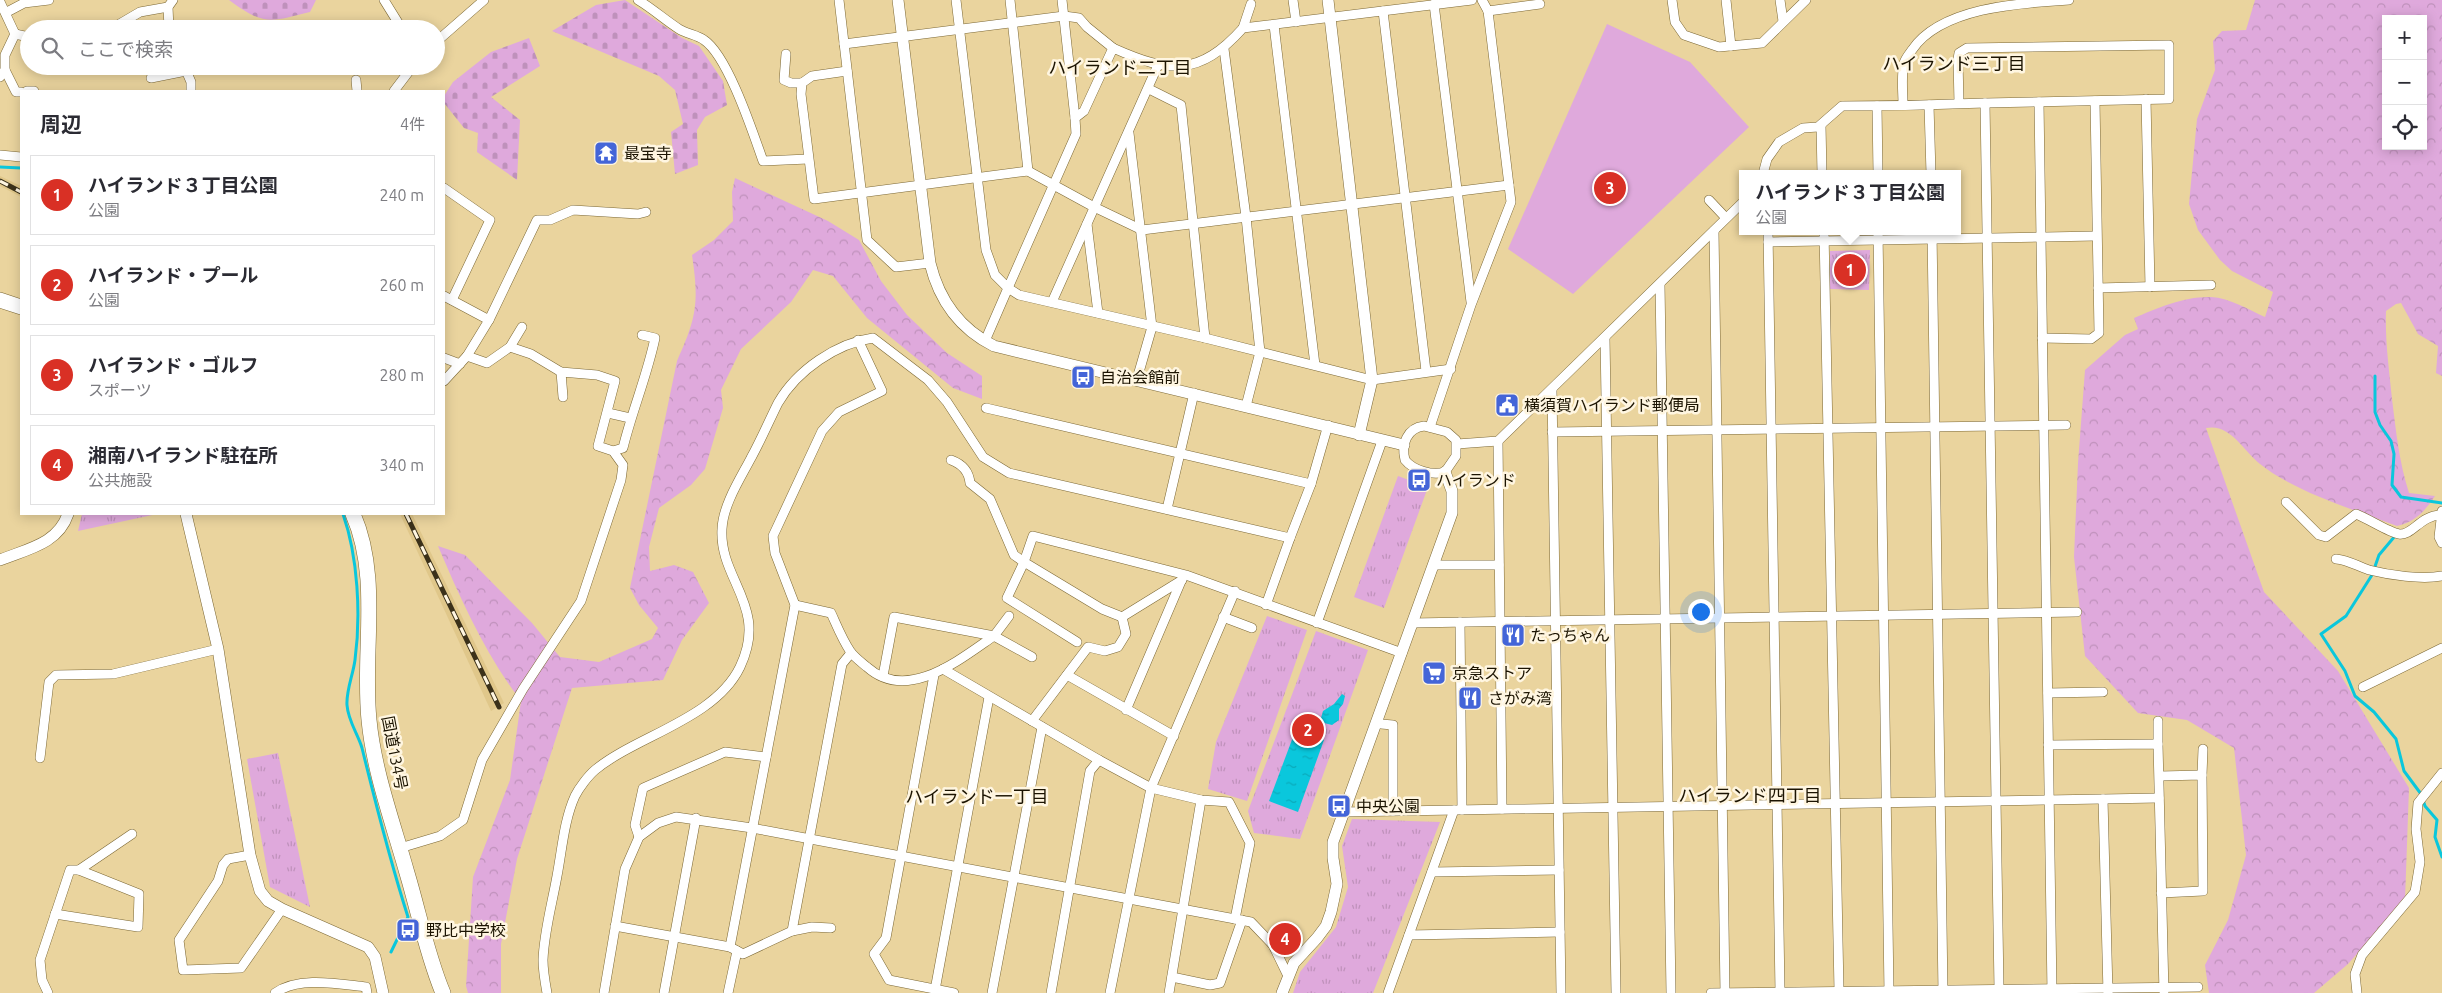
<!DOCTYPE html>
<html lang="ja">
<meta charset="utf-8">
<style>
body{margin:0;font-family:Ubuntu,"Noto Sans JP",sans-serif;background:#f7f7f7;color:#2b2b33}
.controls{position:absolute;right:15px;top:15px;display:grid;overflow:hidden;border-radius:0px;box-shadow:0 2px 12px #0003}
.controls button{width:45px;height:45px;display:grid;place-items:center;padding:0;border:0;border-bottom:1px solid #e1e1e2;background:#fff;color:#2b2b33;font:25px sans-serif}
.you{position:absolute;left:1700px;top:611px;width:18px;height:18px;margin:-12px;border:4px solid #fff;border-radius:50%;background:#1a73e8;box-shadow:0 0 0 8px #1a73e833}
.badge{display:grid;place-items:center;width:32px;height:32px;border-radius:50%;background:#d93025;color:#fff;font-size:16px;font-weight:700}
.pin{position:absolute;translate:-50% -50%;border:2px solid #fff;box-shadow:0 1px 5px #0006}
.popup{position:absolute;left:1739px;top:170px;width:222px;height:65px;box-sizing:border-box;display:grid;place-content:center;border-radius:0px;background:#fff;filter:drop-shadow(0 1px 4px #0005);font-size:16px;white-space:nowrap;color:#7c7c81}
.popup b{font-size:19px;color:#2b2b33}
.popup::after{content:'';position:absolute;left:50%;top:100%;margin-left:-10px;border:10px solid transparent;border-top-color:#fff}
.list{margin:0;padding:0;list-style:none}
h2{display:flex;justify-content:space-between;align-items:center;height:65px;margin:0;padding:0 20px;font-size:21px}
h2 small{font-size:16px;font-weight:400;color:#7c7c81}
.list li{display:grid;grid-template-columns:32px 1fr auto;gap:15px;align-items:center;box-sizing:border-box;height:80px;margin:0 10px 10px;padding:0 10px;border:1px solid #e1e1e2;border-radius:0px}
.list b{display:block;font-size:19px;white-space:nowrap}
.list p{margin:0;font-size:16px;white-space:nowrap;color:#7c7c81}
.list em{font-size:16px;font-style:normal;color:#7c7c81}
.icon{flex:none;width:28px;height:28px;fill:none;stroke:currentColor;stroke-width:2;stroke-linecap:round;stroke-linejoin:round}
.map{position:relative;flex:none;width:2442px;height:993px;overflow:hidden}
.search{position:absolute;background:#fff;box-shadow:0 2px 12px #0003;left:20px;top:20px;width:425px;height:55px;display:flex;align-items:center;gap:12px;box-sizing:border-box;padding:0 18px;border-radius:28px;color:#7c7c81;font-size:19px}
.panel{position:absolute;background:#fff;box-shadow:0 2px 12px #0003;left:20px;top:90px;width:425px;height:425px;border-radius:0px}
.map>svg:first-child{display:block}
.built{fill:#e0c78a}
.grass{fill:#dfa9dc}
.forest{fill:url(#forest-crowns);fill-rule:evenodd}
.cemetery{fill:url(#cemetery-stones)}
.park{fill:url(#park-tufts)}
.water{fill:url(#water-ripples)}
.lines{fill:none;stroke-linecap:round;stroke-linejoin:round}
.stream{stroke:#0ac7dc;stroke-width:3}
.minor-casing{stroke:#7c6835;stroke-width:10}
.tertiary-casing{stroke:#7c6835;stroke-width:12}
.trunk-casing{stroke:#7c6835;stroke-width:16}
.minor{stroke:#fff;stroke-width:9}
.tertiary{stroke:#fff;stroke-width:11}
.trunk{stroke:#fff;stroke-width:15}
.rail-casing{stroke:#3b311a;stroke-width:5}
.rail{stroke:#fff6e1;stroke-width:3;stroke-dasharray:9;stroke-linecap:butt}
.labels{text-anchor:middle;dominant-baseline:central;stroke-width:5;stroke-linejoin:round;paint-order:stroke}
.poi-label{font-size:16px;fill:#1c1402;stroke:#fff6e1;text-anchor:start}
.street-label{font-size:16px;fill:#1c1402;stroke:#fff6e1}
.neighbourhood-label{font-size:18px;fill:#1c1402;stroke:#fff6e1}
</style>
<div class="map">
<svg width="2442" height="993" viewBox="0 0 2442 993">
<defs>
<pattern id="forest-crowns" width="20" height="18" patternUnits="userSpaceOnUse" patternTransform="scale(1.25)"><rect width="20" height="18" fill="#dfa9dc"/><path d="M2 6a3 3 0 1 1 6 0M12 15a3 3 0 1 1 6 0" fill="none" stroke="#bf91bb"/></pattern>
<pattern id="cemetery-stones" width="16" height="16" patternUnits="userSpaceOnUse" patternTransform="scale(1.25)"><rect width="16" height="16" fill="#dfa9dc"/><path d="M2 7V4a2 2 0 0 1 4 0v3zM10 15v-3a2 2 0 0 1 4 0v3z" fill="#bf91bb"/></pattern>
<pattern id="park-tufts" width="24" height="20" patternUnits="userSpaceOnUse" patternTransform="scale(1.25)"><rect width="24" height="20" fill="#dfa9dc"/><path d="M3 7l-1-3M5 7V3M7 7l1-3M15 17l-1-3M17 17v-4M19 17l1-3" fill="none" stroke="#bf91bb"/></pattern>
<pattern id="water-ripples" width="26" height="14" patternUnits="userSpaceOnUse" patternTransform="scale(1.25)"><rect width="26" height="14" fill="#0ac7dc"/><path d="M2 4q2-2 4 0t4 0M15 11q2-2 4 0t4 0" fill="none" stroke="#0aaabb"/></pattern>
</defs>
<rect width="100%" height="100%" fill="#ead49e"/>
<g class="built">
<polygon points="0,176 21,186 21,197 0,186"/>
<polygon points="400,514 412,514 504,703 491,711"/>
</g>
<polygon class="grass" points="1607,24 1690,62 1749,127 1573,294 1508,249"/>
<g class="forest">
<path d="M2255 0H2442V376L2436 373 2438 346 2418 334 2401 303 2396 304 2386 311C2385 341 2389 369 2392 399 2396 431 2399 462 2409 493L2435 496C2425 511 2415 522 2397 526 2355 510 2295 492 2260 464 2243 450 2230 423 2206 428L2264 592 2338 671 2409 788 2405 900 2348 964 2314 993H2209L2205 965 2228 920 2246 855 2234 748 2187 720 2138 713 2085 656 2074 557 2078 463 2085 370 2125 335 2138 329 2134 318C2157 308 2185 296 2211 297 2230 298 2249 310 2265 317L2273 292 2232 271 2220 260 2198 230 2189 204 2197 119 2215 70 2213 41 2222 31 2246 30ZM2386 19H2423V146H2386Z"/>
<path d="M735 178 828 221 859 240 881 281 907 315 947 353 982 376V399L953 388 867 318 833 276 813 270 791 302 741 349 721 390 723 408 705 469 691 485 659 508 649 547 650 571 674 565 693 572 709 603 682 640 663 680 572 688 517 859 501 944V993H468L466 986 473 877 510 780 521 701C485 654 461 600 438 546L465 555 532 623 560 657 599 662 652 639 658 628 639 605 630 588 677 361C697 317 699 302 692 255L714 240 733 221 732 192Z"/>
</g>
<g class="cemetery">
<path d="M229 0H316L310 12C270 22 264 26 229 0Z"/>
<polygon points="625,0 682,38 699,46 723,81 727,105 705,117 697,130 698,165 675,174 671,132 683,124 675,90 659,76 552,31 596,5"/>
<polygon points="529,38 540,66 491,97 520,120 517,180 477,152 478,133 464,128 444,103 444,96 453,82 491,52"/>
</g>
<g class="park">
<polygon points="1870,250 1869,290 1830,289 1830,251"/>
<polygon points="1398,476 1428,487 1384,608 1354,597"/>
<polygon points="82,514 157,514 78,531"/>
<polygon points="1267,616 1307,630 1247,801 1208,789 1216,742"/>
<polygon points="1316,631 1368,650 1300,839 1254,833 1248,811"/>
<polygon points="278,753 310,907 270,887 247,759"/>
<polygon points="1352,819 1440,822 1373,993 1293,993 1300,972 1336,927 1348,887 1342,846"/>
</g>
<g class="water">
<polygon points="1342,694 1345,696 1343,704 1339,709 1339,720 1332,725 1324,723 1321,718 1323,711 1334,704"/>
<polygon points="1296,729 1324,740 1298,812 1269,801"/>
</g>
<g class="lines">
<g class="stream">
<polyline points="0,167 21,168"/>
<polyline points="2375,376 2375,412 2380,425 2391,441 2394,454 2392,485 2401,497 2442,503"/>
<path d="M343 514C358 557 361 615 355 660 353 675 346 691 347 705 348 721 358 734 362 748 376 805 390 861 408 917L391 952"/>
<polyline points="2395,536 2379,555 2372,575 2346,616 2321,634 2345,671 2355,696 2374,712 2396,739 2404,771 2421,794 2425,806 2437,820 2435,837 2442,857"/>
</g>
<g class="minor-casing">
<g id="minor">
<polyline points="384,0 402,29"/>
<path d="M638 0C653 9 665 20 679 29 687 34 697 35 704 40 728 56 753 133 763 161L808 159"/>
<polyline points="839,0 867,240 896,267 930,263"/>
<path d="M956 0 986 250 995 275 1008 288 1076 134 1075 118 1084 111 1113 48C1169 73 1199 77 1243 28L1472 0"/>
<polyline points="1010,0 1028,171"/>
<polyline points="1062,0 1075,118"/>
<polyline points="1293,0 1296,22"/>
<polyline points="1482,0 1488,11 1540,4"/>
<polyline points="1672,0 1675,22 1684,35 1719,47 1762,43 1806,0"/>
<polyline points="1726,0 1731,46"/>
<polyline points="1780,0 1783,21"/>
<polyline points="0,2 15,34 5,55 5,70 0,77"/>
<polyline points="1434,4 1471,302"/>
<polyline points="1383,11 1426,371"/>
<polyline points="7,12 24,3 49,0"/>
<polyline points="1274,25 1315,365"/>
<polyline points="1243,28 1251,4"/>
<polyline points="111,29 140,12 168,7"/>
<polyline points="169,29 168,7 173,0"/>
<polyline points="15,34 29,37"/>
<polyline points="436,42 484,0"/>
<polyline points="844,44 1064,16 1079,18 1087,27 1113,48"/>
<polyline points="1224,49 1246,217 1260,352 1246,406"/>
<polyline points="786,54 784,80 791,83 802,83"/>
<polyline points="185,68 191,82 191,91"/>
<polyline points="5,70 16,92 21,92"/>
<polyline points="847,71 812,76 802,83 801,94 814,199 1028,171 1094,207 1142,230 1509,185"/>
<polyline points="151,78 186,71"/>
<polyline points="356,80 357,91"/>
<polyline points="1149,89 1181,105 1205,338"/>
<polyline points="27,91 34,91"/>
<polyline points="394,91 413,66"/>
<polyline points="2146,99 2150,287"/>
<polyline points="2039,102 2052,993"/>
<polyline points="1985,103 1999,989"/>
<path d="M1903 105C1903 92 1901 76 1904 63 1905 59 1909 54 1912 50 1941 7 2021 3 2069 0"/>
<polyline points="1929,105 1931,174"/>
<polyline points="1877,106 1878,174"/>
<polyline points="1821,125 1822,174"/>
<polyline points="1129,133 1152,327 1137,379"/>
<polyline points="0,155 21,157"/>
<path d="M1763 174 1767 159 1779 142 1803 128 1818 127 1842 106C1890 106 1937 105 1985 103L2169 99V45L1967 48 1959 53 1958 59 1959 104"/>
<polyline points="444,188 490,220 452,300"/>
<polyline points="1709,200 1726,218"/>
<polyline points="1087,224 1098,313"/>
<polyline points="1714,231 1725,993"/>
<polyline points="1768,231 1780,992"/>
<polyline points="1824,231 1839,991"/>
<polyline points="1878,231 1889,993"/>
<polyline points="1932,231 1943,993"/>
<polyline points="1768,242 2096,236"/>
<polyline points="1660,284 1671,993"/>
<polyline points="2098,288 2211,285"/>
<polyline points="444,296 489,320"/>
<polyline points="1052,302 1158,65"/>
<polyline points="1605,338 1616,993"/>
<polyline points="2042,338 2091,339 2099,333 2095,101"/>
<polyline points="985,341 1008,288 1019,295 1205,338 1372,380 1451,369"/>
<polyline points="467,356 487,363 510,347 522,327"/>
<polyline points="444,358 460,364"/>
<polyline points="561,372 563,397"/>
<polyline points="444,381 467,356 489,320 537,220 550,220 573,210 638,214 646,212"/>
<polyline points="1552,390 1561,993"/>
<polyline points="986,408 1311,484"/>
<polyline points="608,413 630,418"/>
<path d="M1424 426 1447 432 1456 440V456L1445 472C1432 476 1413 470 1405 460 1401 444 1407 428 1424 426Z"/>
<polyline points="1430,427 1471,305 1511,202 1488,11"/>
<polyline points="1552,432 2066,425"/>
<polyline points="1498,441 1502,809"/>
<polyline points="1457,444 1498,441 1742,203"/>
<path d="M613 451 623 448C632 411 647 376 655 338L642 335"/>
<path d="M951 460C962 464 969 472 970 483L990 499 1014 555 1024 562 1007 598 1077 642"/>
<path d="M2286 502 2319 535 2326 537 2356 514C2369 519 2388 532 2399 534 2412 536 2420 516 2440 515"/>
<polyline points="1167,509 1194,393"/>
<polyline points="2442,511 2439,537 2442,543"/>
<path d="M2336 559C2348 560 2357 566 2369 570 2389 575 2422 580 2442 576"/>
<polyline points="1433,565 1499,565"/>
<path d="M795 605 831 613C837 626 842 639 850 651 854 657 861 662 867 667 907 703 959 660 994 636L1032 657"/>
<polyline points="1266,605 1290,538"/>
<polyline points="1122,617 1102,609 1024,562 1033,536 1186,575 1402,653"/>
<polyline points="1223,617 1252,628"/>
<polyline points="1460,622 1462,810"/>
<polyline points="1317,623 1382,441"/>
<polyline points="1412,623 2077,612"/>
<polyline points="943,669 1099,760 1151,788 1201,800 1229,802 1250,843 1235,919"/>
<polyline points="934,675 886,938 874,954 889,980 954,993"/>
<polyline points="1067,675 1174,736"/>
<polyline points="883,676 894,617 994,636 1009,616"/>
<polyline points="2363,687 2442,648"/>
<polyline points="2048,693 2103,692"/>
<polyline points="1126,710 1182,579"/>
<polyline points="1032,721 1088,647 1105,651 1118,647 1126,634 1122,617 1182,580"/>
<polyline points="2158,721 2158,744"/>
<polyline points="1381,724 1393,725 1393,811"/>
<polyline points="2048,745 2158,744 2164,993"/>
<polyline points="40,758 49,682 56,675 113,674 218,649"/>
<polyline points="2202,775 2203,749"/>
<polyline points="2160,776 2202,775 2203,891 2161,893"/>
<polyline points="2103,799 2108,993"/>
<polyline points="1343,812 2159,798"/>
<polyline points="639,837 635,825 643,788 725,752 766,757"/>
<polyline points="400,848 440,836 463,820 482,760 523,689 581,601 621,480 623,465 613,451 598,446 615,381 597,375 561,372 531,354 510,347"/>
<polyline points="250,855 228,859 223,865 218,881 179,940 183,970 241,968 282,909"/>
<polyline points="1432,872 1559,870"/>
<polyline points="55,914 138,927 139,894 79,870"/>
<polyline points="615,926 730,947 743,954 792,931 842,664 851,653"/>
<polyline points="792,931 812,927 831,928"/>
<polyline points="1409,935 1560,932"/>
<polyline points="730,947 795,605 775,553 773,536 822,431 839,412 882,391 858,340"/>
<polyline points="1172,977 1210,985 1220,983 1242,920"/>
<polyline points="935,990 989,697"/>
<polyline points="48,993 42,980 40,960 70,870 79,870 132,834"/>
<path d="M275 993C299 976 338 984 366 987L367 993"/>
<path d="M547 993C545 982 543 971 543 960 544 932 552 904 557 876 562 850 564 820 575 796 579 788 588 776 595 770 636 736 715 719 740 667 769 606 719 580 722 529 723 505 740 479 751 458 761 440 769 421 778 403 797 370 837 343 873 338L928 380 947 402 983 457 1009 473 1290 538 1311 484 1328 425"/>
<polyline points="604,993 625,869 639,837 658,823 676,817 752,828 1251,922 1273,945 1288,976"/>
<polyline points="664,993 696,818"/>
<polyline points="728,993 737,951"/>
<polyline points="992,993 1042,727"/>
<polyline points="1051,993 1090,771 1099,760"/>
<polyline points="1110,993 1151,788 1235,591"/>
<polyline points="1169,993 1201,800"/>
<polyline points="1388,993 1454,810"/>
<polyline points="1711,993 2198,987"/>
<polyline points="2357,993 2355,974 2362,955 2415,892 2420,862 2416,829 2418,803 2442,773"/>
</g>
</g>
<g class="tertiary-casing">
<g id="tertiary">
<path d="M898 0 930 263C939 300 960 329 994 346L1404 445"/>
<polyline points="1328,0 1372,380 1359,435"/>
<polyline points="186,514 218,649 250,855 260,891 268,901 282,909 368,947 375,957 383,993"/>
<path d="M0 560C27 549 58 544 68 514"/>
<polyline points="1282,993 1294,963 1317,938 1326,926 1331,912 1337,884 1333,858 1333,842 1452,513 1452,491 1445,472"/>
</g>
</g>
<g class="trunk-casing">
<g id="trunk">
<polyline points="0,300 21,307"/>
<path d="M353 514C381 578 362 652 369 720 374 772 393 823 407 873 419 913 427 955 443 993"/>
</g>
</g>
<use href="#minor" class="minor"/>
<use href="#tertiary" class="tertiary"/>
<use href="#trunk" class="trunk"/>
<g class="rail-casing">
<g id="rail">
<polyline points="0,181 21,192"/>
<polyline points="406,514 499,707"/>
</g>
</g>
<use href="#rail" class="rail"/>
</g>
<defs>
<g id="temple-square" transform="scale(1.25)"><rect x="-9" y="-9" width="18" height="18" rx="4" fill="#4465d8" stroke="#fff6e1"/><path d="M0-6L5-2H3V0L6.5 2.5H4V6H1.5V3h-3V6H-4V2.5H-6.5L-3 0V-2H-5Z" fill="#fff"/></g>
<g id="bus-square" transform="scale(1.25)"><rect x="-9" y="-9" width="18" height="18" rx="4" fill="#4465d8" stroke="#fff6e1"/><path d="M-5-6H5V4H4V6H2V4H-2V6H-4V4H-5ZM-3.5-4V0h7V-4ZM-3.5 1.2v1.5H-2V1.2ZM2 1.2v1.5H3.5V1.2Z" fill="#fff"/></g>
<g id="civic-square" transform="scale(1.25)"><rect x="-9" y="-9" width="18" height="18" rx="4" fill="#4465d8" stroke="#fff6e1"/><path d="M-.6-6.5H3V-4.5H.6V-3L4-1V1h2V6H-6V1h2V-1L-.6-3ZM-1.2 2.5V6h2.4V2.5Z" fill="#fff"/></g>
<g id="restaurant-square" transform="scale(1.25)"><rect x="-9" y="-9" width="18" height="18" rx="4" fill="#4465d8" stroke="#fff6e1"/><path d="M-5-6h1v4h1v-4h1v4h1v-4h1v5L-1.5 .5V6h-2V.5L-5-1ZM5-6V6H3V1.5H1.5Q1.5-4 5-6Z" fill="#fff"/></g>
<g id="supermarket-square" transform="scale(1.25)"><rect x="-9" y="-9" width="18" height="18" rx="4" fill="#4465d8" stroke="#fff6e1"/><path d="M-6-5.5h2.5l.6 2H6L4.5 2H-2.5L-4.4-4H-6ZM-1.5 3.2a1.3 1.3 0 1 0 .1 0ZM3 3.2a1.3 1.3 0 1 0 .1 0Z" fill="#fff"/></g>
</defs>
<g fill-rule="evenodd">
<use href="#temple-square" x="606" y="153"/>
<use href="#bus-square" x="1083" y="377"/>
<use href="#civic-square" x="1507" y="405"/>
<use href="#bus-square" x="1419" y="480"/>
<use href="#restaurant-square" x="1513" y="635"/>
<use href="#supermarket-square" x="1434" y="673"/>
<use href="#restaurant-square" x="1470" y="698"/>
<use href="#bus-square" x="1339" y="806"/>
<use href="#bus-square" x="408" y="930"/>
</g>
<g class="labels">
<g class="poi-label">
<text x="624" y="153">最宝寺</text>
<text x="1100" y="377">自治会館前</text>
<text x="1524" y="405">横須賀ハイランド郵便局</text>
<text x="1436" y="480">ハイランド</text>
<text x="1530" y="635">たっちゃん</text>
<text x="1452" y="673">京急ストア</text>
<text x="1488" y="698">さがみ湾</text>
<text x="1356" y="806">中央公園</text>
<text x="426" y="930">野比中学校</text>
</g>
<g class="street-label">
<text transform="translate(395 753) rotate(79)">国道134号</text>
</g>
<g class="neighbourhood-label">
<text x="1954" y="63">ハイランド三丁目</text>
<text x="1120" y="67">ハイランド二丁目</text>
<text x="1750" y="795">ハイランド四丁目</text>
<text x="977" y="796">ハイランド一丁目</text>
</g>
</g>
</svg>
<div class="controls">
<button>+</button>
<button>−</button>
<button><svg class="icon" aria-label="locate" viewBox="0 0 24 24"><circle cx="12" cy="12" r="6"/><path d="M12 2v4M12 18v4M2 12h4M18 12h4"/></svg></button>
</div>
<div class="you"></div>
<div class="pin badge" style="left:1850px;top:270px">1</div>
<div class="popup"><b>ハイランド３丁目公園</b>公園</div>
<div class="pin badge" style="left:1308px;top:730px">2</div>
<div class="pin badge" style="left:1610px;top:188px">3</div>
<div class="pin badge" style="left:1285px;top:939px">4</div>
<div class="search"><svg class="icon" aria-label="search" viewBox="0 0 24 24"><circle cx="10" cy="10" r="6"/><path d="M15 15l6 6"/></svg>ここで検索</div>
<section class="panel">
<h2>周辺<small>4件</small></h2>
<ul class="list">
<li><span class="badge">1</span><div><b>ハイランド３丁目公園</b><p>公園</p></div><em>240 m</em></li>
<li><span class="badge">2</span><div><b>ハイランド・プール</b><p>公園</p></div><em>260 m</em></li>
<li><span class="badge">3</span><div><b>ハイランド・ゴルフ</b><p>スポーツ</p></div><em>280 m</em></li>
<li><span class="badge">4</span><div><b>湘南ハイランド駐在所</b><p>公共施設</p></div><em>340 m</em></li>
</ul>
</section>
</div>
